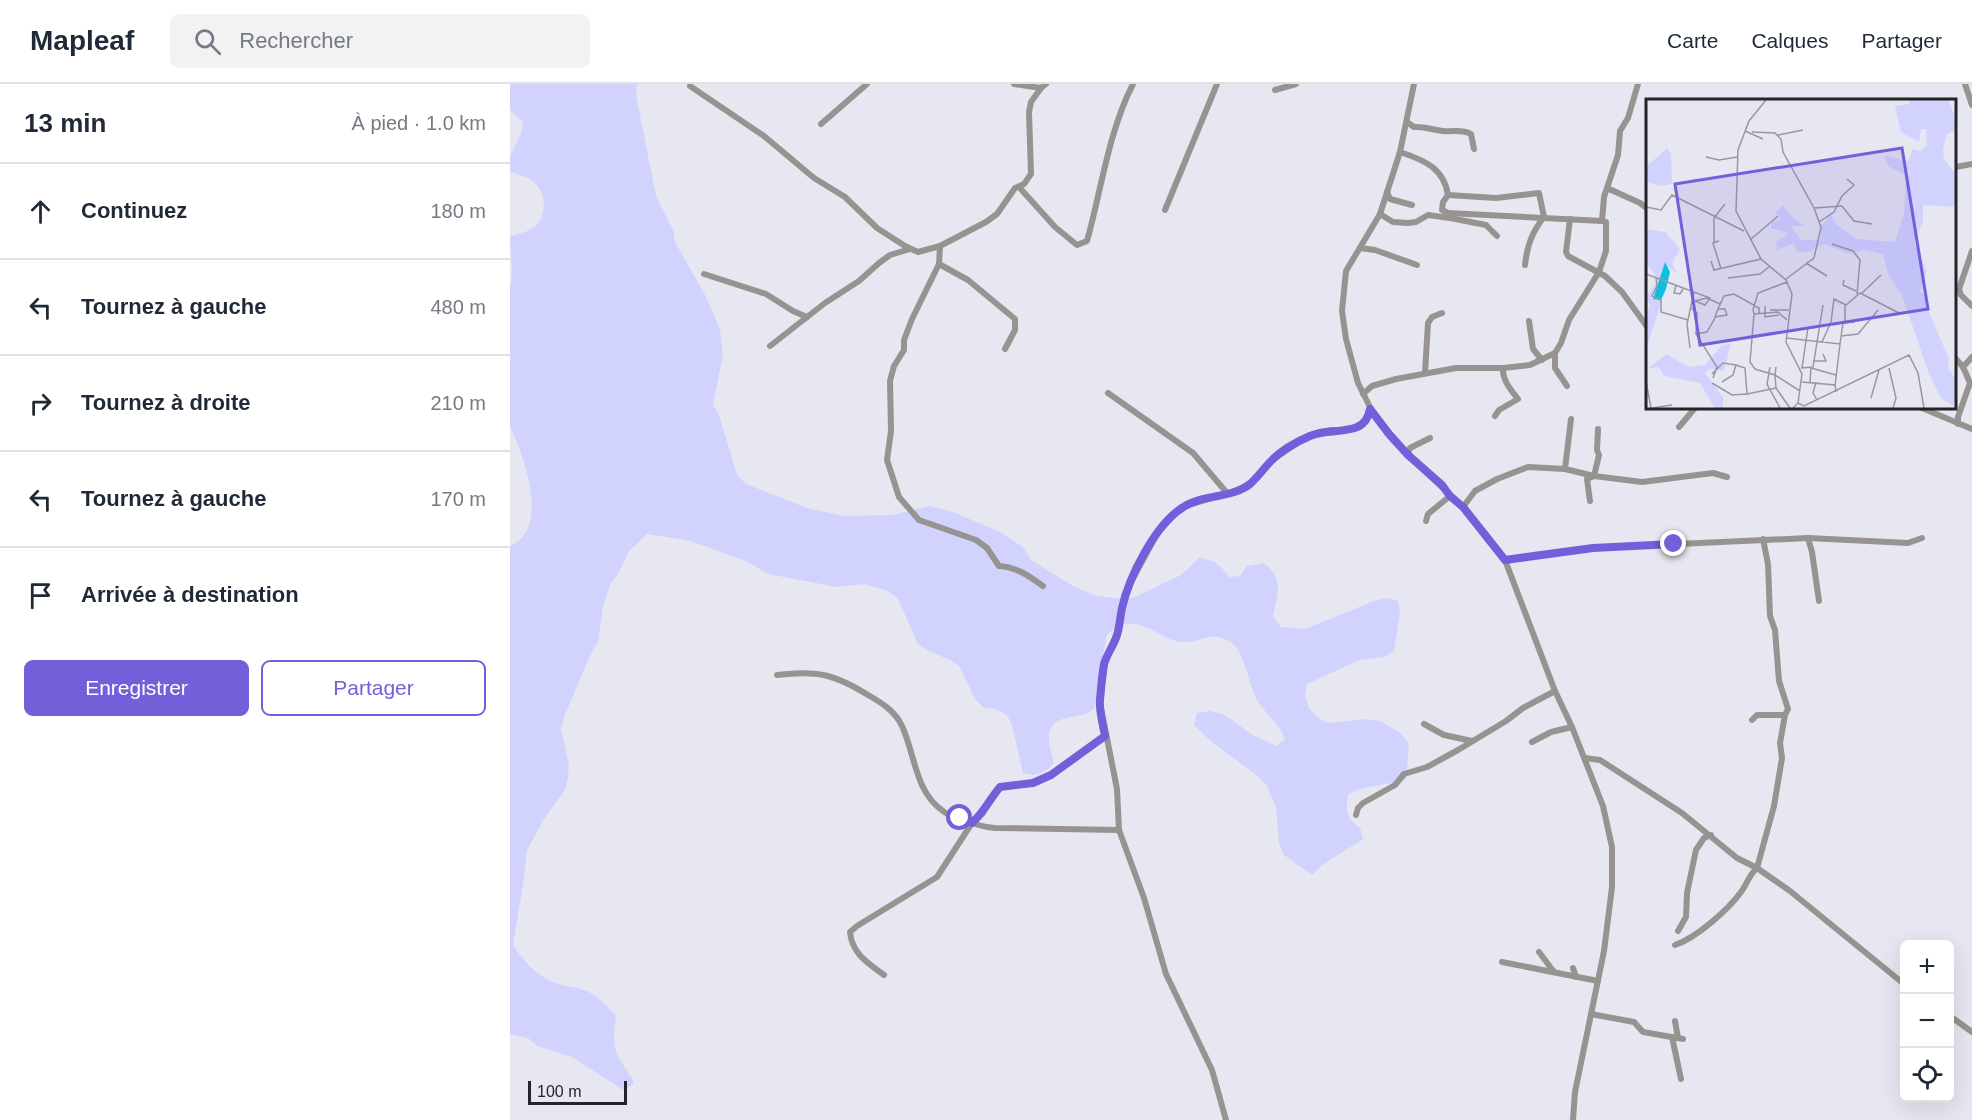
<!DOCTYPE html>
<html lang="fr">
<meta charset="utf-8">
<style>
body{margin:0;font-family:Helvetica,sans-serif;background:#f2f2f3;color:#1f2937}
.controls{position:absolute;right:18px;bottom:18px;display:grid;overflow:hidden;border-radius:9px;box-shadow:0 6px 24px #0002}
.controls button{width:54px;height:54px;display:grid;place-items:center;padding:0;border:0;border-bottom:2px solid #e0e1e3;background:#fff;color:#1f2937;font:30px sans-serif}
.scale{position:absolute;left:18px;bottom:15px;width:99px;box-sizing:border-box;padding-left:6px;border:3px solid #232427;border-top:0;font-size:16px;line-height:21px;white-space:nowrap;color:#232427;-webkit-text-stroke:4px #e6e7f1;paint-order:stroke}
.stop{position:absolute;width:18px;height:18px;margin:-14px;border:4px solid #735fd9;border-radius:50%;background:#fff}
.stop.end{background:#735fd9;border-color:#fff;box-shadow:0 2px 6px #0008}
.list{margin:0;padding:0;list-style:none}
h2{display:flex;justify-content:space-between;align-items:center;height:78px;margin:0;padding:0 24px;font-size:26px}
h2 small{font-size:20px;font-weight:400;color:#747a83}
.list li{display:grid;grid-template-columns:39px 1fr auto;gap:18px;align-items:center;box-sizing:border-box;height:96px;padding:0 24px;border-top:2px solid #e0e1e3}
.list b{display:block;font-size:22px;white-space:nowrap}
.list em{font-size:20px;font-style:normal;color:#747a83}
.actions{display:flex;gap:12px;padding:18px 24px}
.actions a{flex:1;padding:14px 0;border:2px solid #735fd9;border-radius:9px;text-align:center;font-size:21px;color:#735fd9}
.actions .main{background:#735fd9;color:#fff}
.icon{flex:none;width:33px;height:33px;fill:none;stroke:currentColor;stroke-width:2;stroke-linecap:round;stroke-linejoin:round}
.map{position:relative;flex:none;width:1462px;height:1036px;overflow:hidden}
header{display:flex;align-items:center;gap:36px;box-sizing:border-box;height:84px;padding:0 30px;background:#fff;border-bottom:2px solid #e0e1e3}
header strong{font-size:28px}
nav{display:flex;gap:33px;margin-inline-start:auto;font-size:21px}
.search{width:420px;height:54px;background:#f2f2f3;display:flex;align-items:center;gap:15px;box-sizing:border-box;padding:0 21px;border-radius:9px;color:#747a83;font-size:22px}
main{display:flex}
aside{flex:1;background:#fff}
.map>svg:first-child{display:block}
.green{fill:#d1d3fe}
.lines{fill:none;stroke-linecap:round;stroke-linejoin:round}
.minor{stroke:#979390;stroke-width:6}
.route{stroke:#735fd9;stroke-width:8}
.inset-road{fill:none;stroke:#9899a0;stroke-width:1.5}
.view{fill:#735fd9;fill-opacity:0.15;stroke:#735fd9;stroke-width:3}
.inset-edge{fill:none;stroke:#232427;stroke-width:3}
</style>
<header>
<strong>Mapleaf</strong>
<div class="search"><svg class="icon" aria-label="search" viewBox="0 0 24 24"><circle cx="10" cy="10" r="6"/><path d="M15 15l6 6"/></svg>Rechercher</div>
<nav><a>Carte</a><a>Calques</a><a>Partager</a></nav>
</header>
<main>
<aside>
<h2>13 min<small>À pied · 1.0 km</small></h2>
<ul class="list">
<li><svg class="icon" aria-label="ahead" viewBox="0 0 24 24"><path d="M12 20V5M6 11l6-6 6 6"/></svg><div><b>Continuez</b></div><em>180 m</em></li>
<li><svg class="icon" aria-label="left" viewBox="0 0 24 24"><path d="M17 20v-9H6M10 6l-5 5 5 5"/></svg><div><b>Tournez à gauche</b></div><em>480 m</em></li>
<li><svg class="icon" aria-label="right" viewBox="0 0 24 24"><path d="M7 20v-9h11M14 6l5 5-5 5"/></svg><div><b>Tournez à droite</b></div><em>210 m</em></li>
<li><svg class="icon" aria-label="left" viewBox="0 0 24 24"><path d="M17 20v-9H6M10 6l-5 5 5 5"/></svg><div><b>Tournez à gauche</b></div><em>170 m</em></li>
<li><svg class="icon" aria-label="arrive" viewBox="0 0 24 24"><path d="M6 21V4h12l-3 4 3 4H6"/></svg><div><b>Arrivée à destination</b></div></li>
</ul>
<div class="actions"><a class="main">Enregistrer</a><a>Partager</a></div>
</aside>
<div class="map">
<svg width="1462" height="1036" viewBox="0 0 1462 1036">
<rect width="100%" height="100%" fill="#e6e7f1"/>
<path class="green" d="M0 0H127L126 11 146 112 163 146 165 158 195 211 210 245 213 271 203 320 209 331 227 391 236 400 297 424 334 432 382 431 419 422 443 428 490 448 513 463 521 476 563 502 587 512 613 515 625 513 671 491 689 474C704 476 710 480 719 493L730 492 737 482 754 479C775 495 767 510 763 533L771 543 795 545 864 517 877 514 888 517 890 529 884 567 874 573 850 576 797 600 795 612 799 624 807 633 818 639 857 635 870 637 891 649 899 660 896 696 849 705 838 710C836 727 835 733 850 744L853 755 811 782 802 791 774 771 769 760 766 723 757 702 749 693 702 658 684 641 687 629 699 627 713 630 743 651 766 662 775 655C767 636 753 628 746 614 739 600 734 568 723 560 703 545 692 558 675 558 654 559 634 533 610 541 605 542 599 549 596 553L585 624C581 627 577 630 572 631 558 634 538 634 539 655 539 663 542 671 544 679 534 690 527 693 513 689L502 641 497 631 486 625 474 624 465 615 449 582 440 576 419 567 408 560 388 515 378 507 355 500 327 503 258 490 238 478 181 457 137 450 119 467 108 490 101 499 93 522 88 558 81 569 54 633 51 645 59 681 58 693 55 706 34 735 17 766 13 801 3 861C12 875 25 890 41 897 52 903 65 902 77 907 89 913 98 923 106 932 104 949 101 964 112 979 117 987 121 991 124 1000L113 1006 62 973 27 962 18 954 0 950V462C41 446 14 371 0 343V202C4 190 0 168 0 152 9 150 23 147 29 138 38 126 34 104 21 96 15 92 7 91 0 87V72L11 50 13 38 0 26Z"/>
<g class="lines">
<g class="minor">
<polyline points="504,0 531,4 536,0"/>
<polyline points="904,0 890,68 870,130 836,187 832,227 836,255 848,299 865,333 898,371 953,423 995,476 1045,607 1062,643 1093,722 1102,763 1102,803 1094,867 1065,1008 1063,1036"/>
<polyline points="1455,0 1462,21"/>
<polyline points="180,2 254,52 304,94 335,113 367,144 395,162 408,168 430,162 476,138 487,130 505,104 514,100 521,90 519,28 521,18 531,4"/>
<polyline points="765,6 786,0"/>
<path d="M897 38 904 43C914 42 923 46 933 47 943 48 952 45 961 50L964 65"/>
<polyline points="311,40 357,0"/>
<polyline points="1446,83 1462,80"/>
<path d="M509 103 545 143 567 161 577 157C591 107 599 46 623 0"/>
<polyline points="1097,104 1130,119 1138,125"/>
<polyline points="877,108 880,115 902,121"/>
<path d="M938 111 986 114 1029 109 1034 133C1022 148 1017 162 1015 181"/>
<polyline points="655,126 707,0"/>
<polyline points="870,130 883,138 898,139 906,138 918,131 940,134 976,141 987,152"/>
<polyline points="1060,135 1056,168 1058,172 1095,192 1112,208 1138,244"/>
<polyline points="1092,137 1094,113 1108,71 1110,47 1118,34 1128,0"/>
<path d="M430 162 429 180 402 235 394 256V266L384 282 380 297 381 347 377 376 389 413 409 436 466 456 477 464 489 482C507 483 519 492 533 502"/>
<polyline points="850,164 865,166 907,181"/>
<polyline points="1462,167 1449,205 1451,211 1462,222"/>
<polyline points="429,180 458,196 505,235 505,246 495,265"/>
<polyline points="194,190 256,210 283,227 297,233"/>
<polyline points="1019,237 1023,265 1032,276"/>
<polyline points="260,262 315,219 349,197 369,179 380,171 400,165"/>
<polyline points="1045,269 1045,284 1057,302"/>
<polyline points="1446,275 1453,283"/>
<polyline points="915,289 918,239 922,233 932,229"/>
<polyline points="598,309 683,369 717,409"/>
<path d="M853 310 862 302 886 295 946 284H993L1020 281 1045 269 1051 259 1059 236 1089 188 1096 167V138L1092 137 938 129 932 126 933 118 938 111C934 84 914 76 890 68"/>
<polyline points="1412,324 1462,345"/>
<path d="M985 332 989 326 1008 315C1001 306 992 296 993 284"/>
<polyline points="1448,340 1448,333 1460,299 1453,283 1462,273"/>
<polyline points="1169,343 1185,324"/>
<polyline points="898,371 900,364 920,354"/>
<polyline points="1055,385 1061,335"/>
<polyline points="1080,417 1077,395 1084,392 1089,371 1087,366 1088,345"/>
<polyline points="953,423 965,407 987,395 1018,383 1055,385 1084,392 1132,398 1203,389 1217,393"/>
<polyline points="916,437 918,430 940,412"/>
<polyline points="1298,454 1398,459 1412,454"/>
<polyline points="995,476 1083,464 1298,454 1302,468 1309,517"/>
<path d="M267 591C307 586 324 590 358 611 372 619 385 627 392 642 405 670 405 708 433 727 437 731 444 732 450 734 462 739 471 743 485 744L609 746"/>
<polyline points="1242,636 1247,631 1275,631 1278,625 1269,597 1265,546 1260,532 1258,480 1253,455"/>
<polyline points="914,640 934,651 962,657"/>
<polyline points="1022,658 1041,648 1062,643"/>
<polyline points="1075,674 1090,676 1172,729 1227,774 1247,784 1280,807 1394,900"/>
<polyline points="846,731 848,724 853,719 885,701 894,690 917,683 948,666 996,637 1013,624 1045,607"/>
<polyline points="1168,847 1176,833 1177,809 1186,766 1194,754 1201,751"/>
<path d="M1165 861C1186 854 1218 826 1231 808 1237 800 1239 791 1247 784L1264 722 1272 674 1270 659 1275 631"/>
<polyline points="1029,868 1044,888"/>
<polyline points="992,878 1088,897"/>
<polyline points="1063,884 1066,893"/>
<path d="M374 891C358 879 342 870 340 848L347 842 427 793 462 739 473 729 480 715 490 703 523 699 541 691 595 652"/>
<polyline points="1081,930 1124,938 1133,948 1173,955"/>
<polyline points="1440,932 1462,948"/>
<polyline points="1165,937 1168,954"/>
<polyline points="1162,953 1171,995"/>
<polyline points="716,1036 702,986 656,890 634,814 609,746 607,705 590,619 595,579 607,550 612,522 621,498 648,448 664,431 672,423 729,406 740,400 762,376 798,352 809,348 822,346 838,346 850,343 859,332 860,325"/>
</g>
</g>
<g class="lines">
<path class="route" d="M450 734 462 739C474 728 480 715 490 703L523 699 541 691 595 652C593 641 589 627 590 616 591 605 592 591 594 580 597 570 604 561 607 551 610 542 610 533 612 524 619 493 645 441 672 424 691 410 721 415 740 400 748 393 754 384 762 376 772 366 786 358 800 352 822 342 855 355 860 325L879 350 898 371 932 401 940 412 953 423 995 476 1083 464 1164 460"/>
</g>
<g transform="translate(1136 15)">
<rect width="310" height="310" fill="#e6e7f1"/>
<path d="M264 1H302L310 20V31L300 36 297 51 298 60 310 75V108L277 106V123L268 144 281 172 274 193 280 196 279 204 303 260 302 269 310 281V309L295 299 283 275 256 196 243 177 237 155 219 151 202 154 178 145 163 153H151L148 144 131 151 130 143 143 134 125 129V124L134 120 130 113 137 106 147 119 159 127H145L155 141H174L175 127 185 115 189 124 210 140 249 143 258 113 260 76 242 67 238 57 263 62 266 50 274 52 281 47 280 30H275L273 43 255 33 249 7 263 5ZM21 49 25 55 26 85 15 87 0 83V68ZM0 130 19 133 34 150 26 164 31 175 22 167 15 171 14 185 6 199 15 201 14 207 0 251V214L4 207 0 198 12 181 0 163ZM85 245 78 272 63 270 59 274 77 298V309H69L54 284 18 277 13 268 2 269 21 255 42 268 59 266 76 246Z" fill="#d1d3fe"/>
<path d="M19 163 24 173 20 190 15 201 7 200Z" fill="#12bede"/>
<path class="inset-road" d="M120 1 103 22 92 51 90 112 115 160 140 181 146 195 140 243 156 275 152 304 147 309M99 32 117 40M106 33 129 34 135 40 137 53 168 109 175 128 168 159 140 180M132 36 157 31M60 58 73 61 91 58M0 108 15 111 26 96 98 132M168 109 196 107 208 122 226 125M173 123 188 113 196 97 208 86 201 80M104 141 132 117M73 142 67 144 75 170M68 143V119L79 105M186 145 207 152 214 161 211 195M65 162 68 171 115 160M160 164 181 177M0 175 64 199 59 206 49 202M10 179 11 187 6 197 15 201V213L42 221M82 179 114 175 123 168M198 181 197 186 210 192M141 183 112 194 107 211 108 215 132 213 141 221M30 186 28 194 34 195 37 190M216 194 235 176M49 202 61 199 74 205M119 207V218L133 216M45 209 51 214 50 235M72 210H79L81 216 69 218 72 210 78 197 88 195 113 209V215M124 211H143M108 215 104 263 109 270 129 276 130 268M199 222V207L214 194 253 214M195 237 212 235 232 211M140 239 194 245 197 224 209 223M176 243 185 223 188 200 200 206M44 249 41 225 48 193M167 262H180L177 255M124 268 121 285 134 309M155 269 167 268 177 206M156 269 162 228M243 269 250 299 247 309M66 275 77 264 90 266M67 279 71 268 50 235 61 233 69 219M0 282 5 309M76 283 87 276 90 266 99 269 101 295 130 289M156 283 189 286 190 293M164 283 165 269 190 276M170 283 167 294 171 301M66 284 86 296 101 295M189 287 194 245M225 299 233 271M152 304 158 307 263 256 272 274 278 309M6 309 26 306M144 309 130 289 129 276 154 292"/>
<path class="view" d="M256 49 282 210 54 246 29 85Z"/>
<rect width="310" height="310" class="inset-edge"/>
</g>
</svg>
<div class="controls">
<button>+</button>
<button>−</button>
<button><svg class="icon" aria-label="locate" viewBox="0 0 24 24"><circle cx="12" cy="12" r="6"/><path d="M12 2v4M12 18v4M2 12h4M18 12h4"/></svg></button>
</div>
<div class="scale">100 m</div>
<div class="stop" style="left:450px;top:734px"></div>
<div class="stop end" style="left:1164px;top:460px"></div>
</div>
</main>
